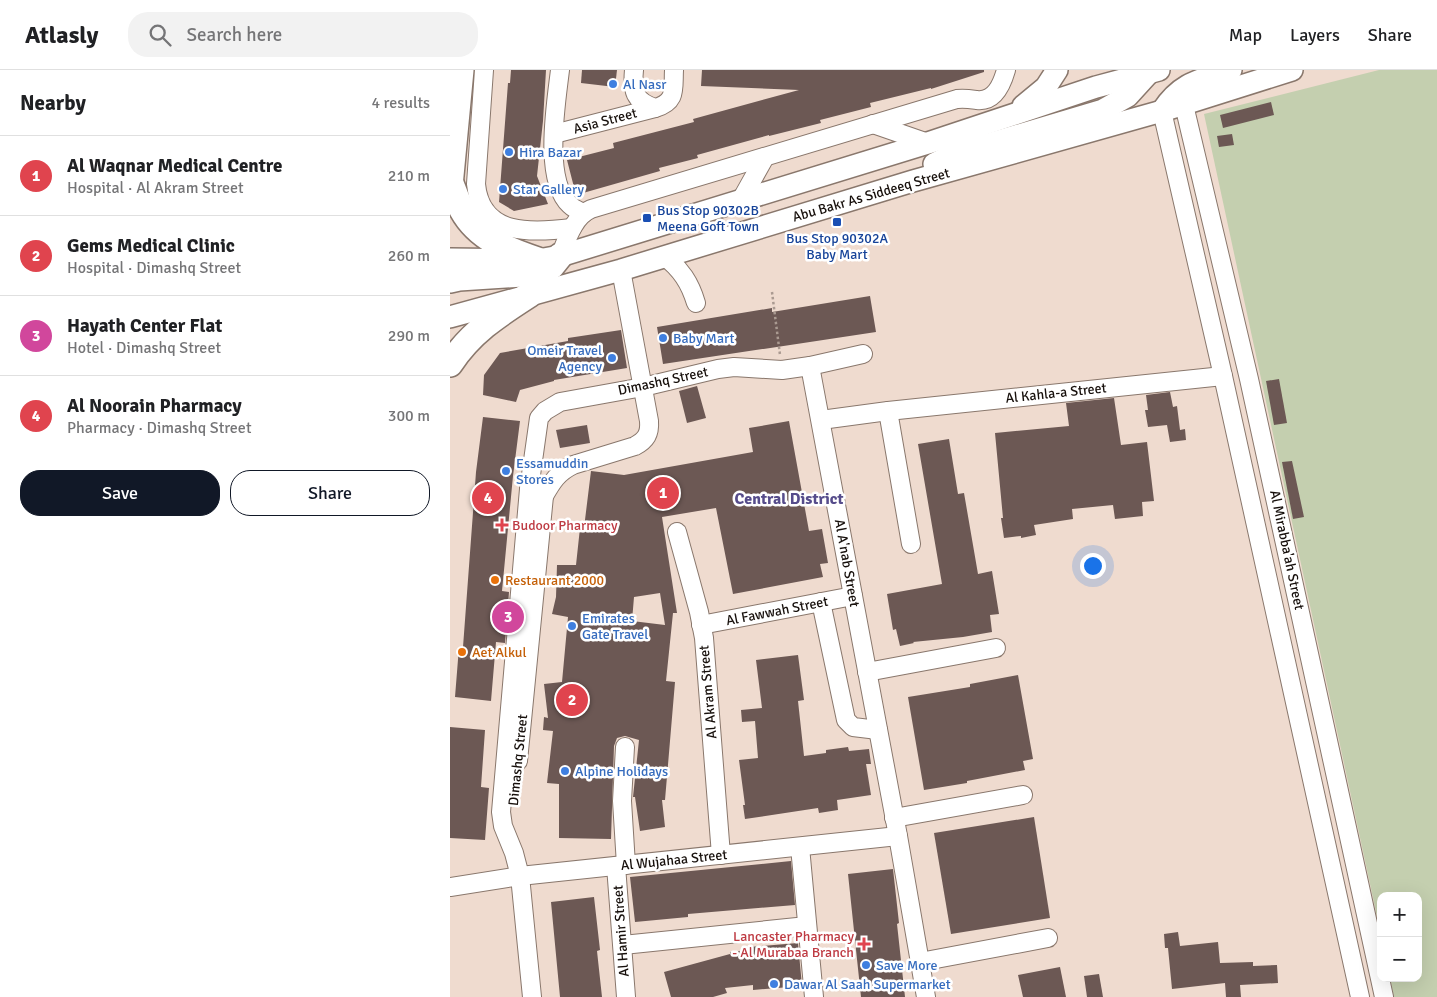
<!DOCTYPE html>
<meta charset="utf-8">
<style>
body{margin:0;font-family:Signika,sans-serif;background:#f2f2f2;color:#202124}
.controls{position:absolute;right:15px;bottom:15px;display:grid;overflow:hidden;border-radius:10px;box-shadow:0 5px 20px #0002}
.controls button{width:45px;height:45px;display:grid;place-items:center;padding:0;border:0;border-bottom:1px solid #e0e0e0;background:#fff;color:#202124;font:25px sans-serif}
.you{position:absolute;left:642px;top:495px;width:18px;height:18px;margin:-12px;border:4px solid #fff;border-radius:50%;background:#1a73e8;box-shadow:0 0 0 8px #1a73e833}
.badge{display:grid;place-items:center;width:32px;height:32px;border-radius:50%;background:#111827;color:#fff;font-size:16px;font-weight:700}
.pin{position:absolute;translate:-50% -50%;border:2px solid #fff;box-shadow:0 1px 5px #0006}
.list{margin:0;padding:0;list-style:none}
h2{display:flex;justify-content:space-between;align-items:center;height:65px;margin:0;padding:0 20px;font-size:21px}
h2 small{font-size:16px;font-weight:400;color:#757577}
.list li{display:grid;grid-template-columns:32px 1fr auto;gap:15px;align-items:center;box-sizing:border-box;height:80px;padding:0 20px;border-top:1px solid #e0e0e0}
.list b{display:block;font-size:19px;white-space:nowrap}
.list p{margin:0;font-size:16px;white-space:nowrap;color:#757577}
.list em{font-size:16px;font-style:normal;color:#757577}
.actions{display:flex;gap:10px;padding:15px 20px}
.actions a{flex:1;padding:11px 0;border:1px solid #111827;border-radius:20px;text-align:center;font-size:18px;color:#111827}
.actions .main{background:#111827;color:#fff}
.icon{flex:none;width:28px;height:28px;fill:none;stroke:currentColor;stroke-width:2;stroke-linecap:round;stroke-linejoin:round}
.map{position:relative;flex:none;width:987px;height:927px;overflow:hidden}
header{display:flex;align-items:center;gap:30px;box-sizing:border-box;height:70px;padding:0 25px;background:#fff;border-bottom:1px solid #e0e0e0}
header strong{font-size:24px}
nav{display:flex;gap:28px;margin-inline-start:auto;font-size:18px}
.search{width:350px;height:45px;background:#f2f2f2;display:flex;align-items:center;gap:12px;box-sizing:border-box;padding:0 18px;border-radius:20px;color:#757577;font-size:19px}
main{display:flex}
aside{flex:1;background:#fff}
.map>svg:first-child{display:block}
.green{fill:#c4cfaf}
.building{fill:#6c5854;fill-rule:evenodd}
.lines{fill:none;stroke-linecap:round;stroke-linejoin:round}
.minor-casing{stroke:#89776c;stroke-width:20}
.major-casing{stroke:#89776c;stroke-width:24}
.highway-casing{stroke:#89776c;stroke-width:28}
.path{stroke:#aa9a91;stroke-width:2.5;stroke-dasharray:2.5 2.5;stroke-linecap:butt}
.minor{stroke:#fff;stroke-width:18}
.major{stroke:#fff;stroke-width:21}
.highway{stroke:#fff;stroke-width:25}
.shop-dot{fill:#3f7fe0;stroke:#fff;stroke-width:2}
.transit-dot{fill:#1a4fb4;stroke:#fff;stroke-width:2}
.health-dot{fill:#e0444e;stroke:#fff;stroke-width:2}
.food-dot{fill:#e8710a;stroke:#fff;stroke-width:2}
.labels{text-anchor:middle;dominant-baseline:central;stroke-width:5;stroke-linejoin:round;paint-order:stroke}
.shop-label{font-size:14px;fill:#366cbe;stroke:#fff;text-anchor:start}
.street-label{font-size:14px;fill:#17100c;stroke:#fff}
.transit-label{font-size:14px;fill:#164399;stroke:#fff;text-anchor:start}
.health-label{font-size:14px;fill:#be3a42;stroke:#fff;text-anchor:start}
.food-label{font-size:14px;fill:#c56008;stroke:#fff;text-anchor:start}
.quarter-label{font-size:16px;font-weight:bold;fill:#564c8b;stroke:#fff}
</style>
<header>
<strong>Atlasly</strong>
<div class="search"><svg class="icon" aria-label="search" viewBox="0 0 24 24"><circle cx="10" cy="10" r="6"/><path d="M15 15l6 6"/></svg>Search here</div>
<nav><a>Map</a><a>Layers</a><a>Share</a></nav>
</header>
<main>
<aside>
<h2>Nearby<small>4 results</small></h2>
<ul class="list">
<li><span class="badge" style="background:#e0444e">1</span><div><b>Al Waqnar Medical Centre</b><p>Hospital · Al Akram Street</p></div><em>210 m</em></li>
<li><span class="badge" style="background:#e0444e">2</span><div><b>Gems Medical Clinic</b><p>Hospital · Dimashq Street</p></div><em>260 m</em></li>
<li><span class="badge" style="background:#d1479c">3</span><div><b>Hayath Center Flat</b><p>Hotel · Dimashq Street</p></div><em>290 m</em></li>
<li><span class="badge" style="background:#e0444e">4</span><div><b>Al Noorain Pharmacy</b><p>Pharmacy · Dimashq Street</p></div><em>300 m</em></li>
</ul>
<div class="actions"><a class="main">Save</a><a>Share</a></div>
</aside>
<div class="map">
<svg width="987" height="927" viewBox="0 0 987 927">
<rect width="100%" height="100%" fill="#efdbcf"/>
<polygon class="green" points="929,0 987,0 987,927 944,927 940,908 968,908 968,826 931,826 931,865 754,44"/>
<g class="building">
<polygon points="61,0 96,0 93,51 87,106 98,134 64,141 49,132 58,13 60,13"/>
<polygon points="132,0 167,0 165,17 131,13"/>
<polygon points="252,0 534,0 534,2 481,19 481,18 420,33 421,37 370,50 371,53 319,66 319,65 247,85 248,88 209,98 210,101 126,125 117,90 164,78 163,73 244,52 243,49 349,20 251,16"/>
<polygon points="821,32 824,45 773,58 770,45"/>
<polygon points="782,64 784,75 769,77 767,66"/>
<polygon points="420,226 426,262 213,294 207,257 322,238 322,242"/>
<polygon points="171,260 177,298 104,310 104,311 70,320 66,332 33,325 34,305 50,283 118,271 118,268"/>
<polygon points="829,309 837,353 824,355 816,311"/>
<polygon points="247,316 256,348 237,353 229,321"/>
<polygon points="720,322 723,337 727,336 730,360 735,359 736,370 720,372 717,355 698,357 695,340 698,340 696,325"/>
<polygon points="664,328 671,375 697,372 704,431 692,432 693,446 665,449 663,435 622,439 623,449 584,455 586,465 571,468 571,466 554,468 551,448 553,448 545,363 619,356 616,333"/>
<polygon points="33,347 70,351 63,406 52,521 59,522 55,573 46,572 41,631 5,627 9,577 13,577 26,402"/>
<path d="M339 351 359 461 372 459 378 493 370 494 373 507 283 524 266 438 212 447 227 543H223L216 611 225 612 215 730H212L215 757 190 761 185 727H183L189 670 175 666 167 668 164 676 161 769 109 768V714L97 713 103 661 93 660 94 647 98 648 94 614 112 612 118 547 102 544 106 527 107 495H126L130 458H134L141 401 174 405 303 382 299 358ZM210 523 215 555 182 551 184 527Z"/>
<polygon points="137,355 140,373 110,378 106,360"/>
<polygon points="499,369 508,424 514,423 528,504 542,501 549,544 540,545 542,562 513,567 463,572 464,573 450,576 446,559 443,560 437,524 492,514 468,374"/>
<polygon points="842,391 854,447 843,449 832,392"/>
<polygon points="348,585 354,630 348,631 354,686 376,683 376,680 398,677 399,681 419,679 421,694 416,694 421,725 387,730 388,740 369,743 368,738 295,749 293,735 295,735 289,690 308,688 305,651 292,652 291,640 312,638 306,590"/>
<polygon points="568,605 583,689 573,691 575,700 517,711 517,713 474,720 458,627 520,617 520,614"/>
<polygon points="0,657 35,660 31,717 39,718 35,770 0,768"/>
<polygon points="584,747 600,848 501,864 484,763"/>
<polygon points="341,791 345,835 238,844 238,847 185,852 180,807"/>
<polygon points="443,799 449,853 447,854 455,927 411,927 398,804"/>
<polygon points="144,827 150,880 147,881 152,927 110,927 101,832"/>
<polygon points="728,862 730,876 768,872 770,893 803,892 803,896 827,895 828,913 790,915 791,927 776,927 775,913 722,919 718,878 715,878 714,864"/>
<polygon points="348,873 352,916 303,920 303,915 275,918 277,923 263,927 221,927 214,902 280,884 280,882 299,880 299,877"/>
<polygon points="610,897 616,927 573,927 568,905"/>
<polygon points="649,904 653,927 637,927 634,906"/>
</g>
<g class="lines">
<g class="minor-casing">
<g id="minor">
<path d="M34 0 26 114C31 167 83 163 122 158"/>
<path d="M110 0C106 34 93 110 120 135 124 139 129 141 134 143"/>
<path d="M184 0C182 21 184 31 205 38 227 32 223 19 224 0"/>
<polyline points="734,35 799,309 934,927"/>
<polyline points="712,41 773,306 910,927"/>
<polyline points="423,54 478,73"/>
<polyline points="104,64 205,38"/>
<polyline points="291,130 315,87"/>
<path d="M110 186C117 169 124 146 141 139L507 29C514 28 520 29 527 30 545 32 552 14 556 0"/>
<path d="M214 186C231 199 240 213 246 233"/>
<polyline points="360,296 448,766 476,927"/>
<polyline points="438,341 461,474"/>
<polyline points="371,350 438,341 773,306"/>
<path d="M94 426C102 412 108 402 123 395L185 376C196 370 200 364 199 351L171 200"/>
<polyline points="227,462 249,542 254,568 271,785"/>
<polyline points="371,532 396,650 403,657 428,660"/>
<polyline points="251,555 403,526"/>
<polyline points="417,602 546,578"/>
<polyline points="175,677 172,731 176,795"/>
<polyline points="68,691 94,426 92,420 90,418 79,419"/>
<polyline points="444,748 573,725"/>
<polyline points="350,777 364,927"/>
<polyline points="166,796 176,927"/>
<polyline points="0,817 70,806 448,766"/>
<polyline points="173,875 357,856"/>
<polyline points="470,892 598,868"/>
<polyline points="82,927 70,806 64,783 53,756 51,742 79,419 89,348 95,341 110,332 193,317 268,299 284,297 332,300 360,296 413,284"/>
</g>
</g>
<g class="major-casing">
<g id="major">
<polyline points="573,36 596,17 607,0"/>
<path d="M711 41H712C731 12 750 10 781 0"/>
<polyline points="484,94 502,85 653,40 678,26 699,3"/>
<polyline points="0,189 88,190 110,186 478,73 646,17 709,0"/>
<polyline points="0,247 171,200 463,111 712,41 842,0"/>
</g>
</g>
<g class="highway-casing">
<g id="highway">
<path d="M0 111C4 120 7 131 12 140 28 169 58 180 88 190"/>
<polyline points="0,116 11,0"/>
<polyline points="0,210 9,208 88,203 102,196 110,186"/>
<path d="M0 294C21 262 48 245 79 225"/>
</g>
</g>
<polyline class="path" points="322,222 330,285"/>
<use href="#minor" class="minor"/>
<use href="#major" class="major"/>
<use href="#highway" class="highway"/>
</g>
<g class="shop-dot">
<circle cx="163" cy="14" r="5"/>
<circle cx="59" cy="82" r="5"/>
<circle cx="53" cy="119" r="5"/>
<circle cx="213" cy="268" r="5"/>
<circle cx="162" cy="288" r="5"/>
<circle cx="56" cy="401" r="5"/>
<circle cx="122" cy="556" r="5"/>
<circle cx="115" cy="701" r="5"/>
<circle cx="416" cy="895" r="5"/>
<circle cx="324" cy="914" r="5"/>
</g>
<g class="transit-dot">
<rect x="192" y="143" width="10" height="10" rx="2.5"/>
<rect x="382" y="147" width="10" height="10" rx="2.5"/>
</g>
<g class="health-dot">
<path d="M49.5 447.5h5v5h5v5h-5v5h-5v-5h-5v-5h5z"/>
<path d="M411.5 866.5h5v5h5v5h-5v5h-5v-5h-5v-5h5z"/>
</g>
<g class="food-dot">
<circle cx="45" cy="510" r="5"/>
<circle cx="12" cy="582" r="5"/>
</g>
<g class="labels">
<g class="shop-label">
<text x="173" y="14">Al Nasr</text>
<text x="69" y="82">Hira Bazar</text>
<text x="63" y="119">Star Gallery</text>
<text x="223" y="268">Baby Mart</text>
<text x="152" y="280" text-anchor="end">Omeir Travel<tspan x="152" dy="16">Agency</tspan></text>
<text x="66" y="393">Essamuddin<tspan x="66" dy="16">Stores</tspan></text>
<text x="132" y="548">Emirates<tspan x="132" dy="16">Gate Travel</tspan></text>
<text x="125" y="701">Alpine Holidays</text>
<text x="426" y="895">Save More</text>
<text x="334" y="914">Dawar Al Saah Supermarket</text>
</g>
<g class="street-label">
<text transform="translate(155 51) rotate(-15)">Asia Street</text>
<text transform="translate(421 125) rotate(-16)">Abu Bakr As Siddeeq Street</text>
<text transform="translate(213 311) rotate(-12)">Dimashq Street</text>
<text transform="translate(606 323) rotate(-6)">Al Kahla-a Street</text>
<text transform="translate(837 480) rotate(78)">Al Mirabba'ah Street</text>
<text transform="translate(397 493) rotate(80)">Al A'nab Street</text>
<text transform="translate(327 541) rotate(-11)">Al Fawwah Street</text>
<text transform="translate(258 622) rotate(-95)">Al Akram Street</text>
<text transform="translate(68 690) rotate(-84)">Dimashq Street</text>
<text transform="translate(224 790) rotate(-6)">Al Wujahaa Street</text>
<text transform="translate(171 861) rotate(-94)">Al Hamir Street</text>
</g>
<g class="transit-label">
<text x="207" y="140">Bus Stop 90302B<tspan x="207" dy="16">Meena Goft Town</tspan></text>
<text x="387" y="168" text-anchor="middle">Bus Stop 90302A<tspan x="387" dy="16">Baby Mart</tspan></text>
</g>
<g class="health-label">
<text x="62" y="455">Budoor Pharmacy</text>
<text x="404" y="866" text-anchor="end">Lancaster Pharmacy<tspan x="404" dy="16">- Al Murabaa Branch</tspan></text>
</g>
<g class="food-label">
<text x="55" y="510">Restaurant 2000</text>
<text x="22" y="582">Aet Alkul</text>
</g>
<g class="quarter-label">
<text x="339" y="429">Central District</text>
</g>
</g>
</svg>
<div class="controls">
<button>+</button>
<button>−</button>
</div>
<div class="you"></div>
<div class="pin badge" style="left:213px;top:423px;background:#e0444e">1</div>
<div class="pin badge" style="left:122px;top:630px;background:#e0444e">2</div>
<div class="pin badge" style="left:58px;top:547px;background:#d1479c">3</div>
<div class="pin badge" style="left:38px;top:428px;background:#e0444e">4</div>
</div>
</main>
